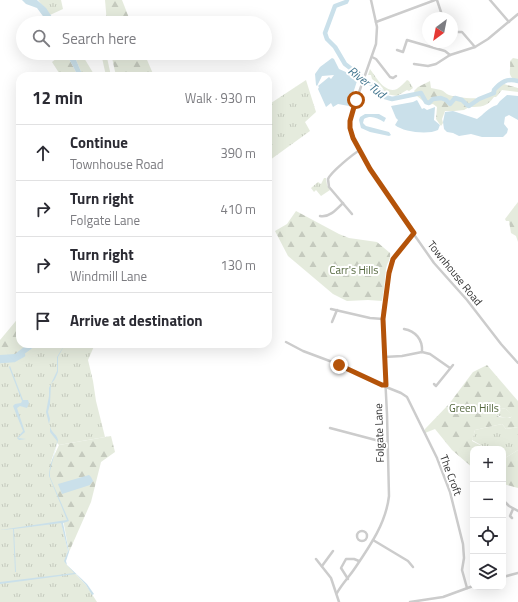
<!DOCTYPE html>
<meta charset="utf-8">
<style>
body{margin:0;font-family:"Titillium Web",sans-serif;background:#f2f2f3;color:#2b2b33}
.controls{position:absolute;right:12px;bottom:12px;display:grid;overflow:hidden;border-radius:8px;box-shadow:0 4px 16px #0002}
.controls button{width:36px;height:36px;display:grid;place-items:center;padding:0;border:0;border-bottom:1px solid #e1e1e2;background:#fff;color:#2b2b33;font:20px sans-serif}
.compass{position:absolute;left:422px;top:12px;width:36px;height:36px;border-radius:50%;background:#fff;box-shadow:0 4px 16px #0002;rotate:212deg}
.stop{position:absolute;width:12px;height:12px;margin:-9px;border:3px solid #b45309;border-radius:50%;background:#fff}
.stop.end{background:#b45309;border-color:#fff;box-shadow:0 1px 4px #0008}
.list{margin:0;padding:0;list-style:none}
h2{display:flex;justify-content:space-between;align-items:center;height:52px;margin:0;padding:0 16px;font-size:17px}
h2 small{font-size:13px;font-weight:400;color:#7c7c81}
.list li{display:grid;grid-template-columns:26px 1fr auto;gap:12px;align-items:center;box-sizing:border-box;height:56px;padding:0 16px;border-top:1px solid #e1e1e2}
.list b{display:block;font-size:15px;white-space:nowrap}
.list p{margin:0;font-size:13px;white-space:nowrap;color:#7c7c81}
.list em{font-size:13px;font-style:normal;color:#7c7c81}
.icon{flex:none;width:22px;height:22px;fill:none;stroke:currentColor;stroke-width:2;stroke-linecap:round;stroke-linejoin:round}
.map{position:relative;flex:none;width:518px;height:602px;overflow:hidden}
.search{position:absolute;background:#fff;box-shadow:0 4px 16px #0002;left:16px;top:16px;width:256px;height:44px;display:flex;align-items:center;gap:10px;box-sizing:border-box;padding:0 14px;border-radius:22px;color:#7c7c81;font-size:15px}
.panel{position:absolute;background:#fff;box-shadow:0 4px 16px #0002;left:16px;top:72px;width:256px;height:276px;border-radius:12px}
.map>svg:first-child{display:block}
.grass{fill:url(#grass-tufts)}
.forest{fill:url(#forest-firs);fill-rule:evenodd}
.water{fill:#cae0ea}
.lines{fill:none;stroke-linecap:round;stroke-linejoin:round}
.river{stroke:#cae0ea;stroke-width:4.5}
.minor{stroke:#ccc;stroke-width:2.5}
.route{stroke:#b45309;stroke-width:5}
.labels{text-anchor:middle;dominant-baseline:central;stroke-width:4;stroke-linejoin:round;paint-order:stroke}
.park-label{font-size:11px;fill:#54683e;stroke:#fff}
.street-label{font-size:11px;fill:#2f2f2f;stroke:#fff}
.water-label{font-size:12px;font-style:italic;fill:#40748d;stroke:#fff}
</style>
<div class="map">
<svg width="518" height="602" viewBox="0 0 518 602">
<defs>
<pattern id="grass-tufts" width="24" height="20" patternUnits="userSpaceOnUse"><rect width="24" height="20" fill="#e5ebdd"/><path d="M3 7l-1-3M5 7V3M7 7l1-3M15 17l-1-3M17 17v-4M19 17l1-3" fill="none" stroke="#c5cabe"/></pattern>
<pattern id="forest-firs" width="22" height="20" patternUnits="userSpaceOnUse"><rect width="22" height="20" fill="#e5ebdd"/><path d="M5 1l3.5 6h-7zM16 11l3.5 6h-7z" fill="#c5cabe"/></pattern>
</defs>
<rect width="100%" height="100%" fill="#fff"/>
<g class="grass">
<polygon points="38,0 61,0 63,9 50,15"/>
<path d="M370 69C376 77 385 94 397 89 400 87 404 83 407 80L409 81 413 88 409 91 407 90 397 96 386 94 382 87 372 79 371 75H368Z"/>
<polygon points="306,80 316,112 305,122 310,131 270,160 268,158 268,105"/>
<polygon points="324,178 326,178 327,185 330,190 321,196 316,190 314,192 311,188 318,182 321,184"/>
<polygon points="38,344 95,344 88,360 93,381 96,401 105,437 59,445 57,443 50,465 67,520 61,522 68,551 65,560 66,564 86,585 97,602 0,602 0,361 35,347"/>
<path d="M501 408 506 409 513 416C507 420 500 417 495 413Z"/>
<polygon points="502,424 506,429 518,427 518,450 505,458 503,457 503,449 488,449 472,440 475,430"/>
</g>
<g class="forest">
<polygon points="105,0 122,0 131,23 107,23"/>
<polygon points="58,53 66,53 78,76 61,76 52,62 57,58"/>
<polygon points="73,53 81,53 95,76 83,76"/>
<polygon points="101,53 106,53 111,76 106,76"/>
<polygon points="111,53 144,53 154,76 116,76"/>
<path d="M513 58 518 59V83C506 73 511 75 510 61Z"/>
<path d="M430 81 431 88C434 89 438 89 441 90 444 91 446 94 449 95 456 98 479 99 487 98L495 86 504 84 518 88V92L502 90 496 97H494C487 107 481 107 470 107 467 108 466 109 464 110 458 111 451 111 445 111L442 119 443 123 441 126 436 119 437 107 433 104 428 105 417 96 414 91 418 87Z"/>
<polygon points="518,202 518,242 516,236 511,233 509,221 506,221 505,219"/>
<path d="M296 211 339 234 349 238 377 242 390 253C391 259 387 263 386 269 385 280 384 290 382 301L368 300 347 301 333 294 288 256 275 231 287 224Z"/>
<polygon points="20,316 20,344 35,344 16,359 0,361 0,340"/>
<path d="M487 365 518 401V427L506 429 502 424 475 430 472 441 488 449H473V468L452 450 435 429 425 433V429L449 404 473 372ZM501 408 506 409 512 416 510 418 499 417 495 413Z"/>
<polygon points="111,436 115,452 101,462 91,502 69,552 62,514 47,471 59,445"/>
<polygon points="518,450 518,488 503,484 503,457 505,458"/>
</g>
<g class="water">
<polygon points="22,0 37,0 46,8 56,23 48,23 37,8 26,4"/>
<polygon points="66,53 73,53 83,76 78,76"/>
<polygon points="332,58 334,59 339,69 348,73 357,81 349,106 338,104 333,107 331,103 326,107 318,89 319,87 318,86 329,77 331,79 334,75 322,76 317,86 316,85 315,74 320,67"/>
<path d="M507 95 518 96V120L509 115 505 117 504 124 508 129 507 133 503 137H482L471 134 459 136 453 133 447 132 444 129 443 122 445 112 453 111 477 119C483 115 489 107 497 105L500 101Z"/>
<path d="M417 100 422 109 424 108 427 110 435 107 434 120 440 125 438 130C428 135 403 132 395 125L398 120 396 118 391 106 413 102Z"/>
<path d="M365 114H379L386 118 384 122C377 118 371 115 364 119L363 123 366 126 389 132 391 135 389 136 370 132 361 128 359 120 360 117Z"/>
<polygon points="28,344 38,344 20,357 0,361 0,355 15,354"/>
<polygon points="65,344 58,357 58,372 55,379 51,384 50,404 48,412 50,419 49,424 46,412 49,396 49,388 57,371 57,357"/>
<polygon points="10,366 23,400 28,400 29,403 27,408 20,406 17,408 25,432 18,438 26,439 19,440 17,438 23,431 13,406 15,404 21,403 22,401 9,367"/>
<path d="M50 425C50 432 57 434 58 440L50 471V477L69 521 63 523 69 552 66 561 67 565 87 584 94 594 92 595 86 585 76 574 0 584V582L74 573 66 564 64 561 68 551 61 523 14 529 16 572H15L13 529 0 530 67 520 49 476C49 464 56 453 57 441L50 432Z"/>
<polygon points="89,475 91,477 93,481 90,485 62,494 58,484"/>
</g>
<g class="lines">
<g class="river">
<path d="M347 0 346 2 335 6 325 33 327 39 335 47 345 64 383 93 385 97 392 99 421 93 426 102 429 103 433 99 441 98 446 100 450 104 455 98 462 100 467 105 469 106 479 99 494 93V90C501 82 507 78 518 81"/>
<polyline points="0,361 14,360 23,355"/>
</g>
<g class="minor">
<polyline points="371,0 377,27 376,44 350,118 350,128 353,138 370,169 401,216 434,263 467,300 501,344 518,363"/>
<polyline points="437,0 443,18"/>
<polyline points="490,0 509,22"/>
<polyline points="376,22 435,0"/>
<polyline points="452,36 456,32 462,32 475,47"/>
<polyline points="397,50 403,52 407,40 445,51 450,55"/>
<polyline points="372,57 376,59 390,77 393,78 396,76"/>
<polyline points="414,64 428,66 436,64 450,55 475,47 488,39 518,14"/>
<path d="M352 214 329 187 328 179C331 172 353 154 360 150"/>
<path d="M320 216C329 218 337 209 343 203"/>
<polyline points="331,309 370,318 383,319"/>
<polyline points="332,322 337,310"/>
<path d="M404 329C415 331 423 339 422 352"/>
<polyline points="286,342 303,351 335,363 382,385 385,385"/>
<polyline points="384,357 402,356 422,352 430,354 450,368"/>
<polyline points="434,384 436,386 453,365"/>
<polyline points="386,387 401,393 407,397 437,458 450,492 463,544 464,558 462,570 467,588"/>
<polyline points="330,428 387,443"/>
<polyline points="503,500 509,506 518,511"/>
<polyline points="512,518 510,516 513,509"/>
<circle cx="362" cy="536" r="5"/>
<polyline points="373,540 408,561 413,567"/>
<polyline points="316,559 331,578 339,602"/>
<polyline points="322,566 333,551"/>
<polyline points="503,577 518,573"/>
<polyline points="348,579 341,568 346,559 354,559 359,561"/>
<path d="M337 593C342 584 349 577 355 568 370 546 386 523 389 496L387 414 383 337V310L392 261 414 233"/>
<polyline points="410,602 443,597 473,586"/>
</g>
</g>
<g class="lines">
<polyline class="route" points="339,365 382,385 386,385 383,319 389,273 393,259 414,233 370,169 353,138 350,128 350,121 356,100"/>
</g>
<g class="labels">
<g class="park-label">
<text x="354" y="270">Carr's Hills</text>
<text x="474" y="408">Green Hills</text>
</g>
<g class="street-label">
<text transform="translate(455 273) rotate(51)">Townhouse Road</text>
<text transform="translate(379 433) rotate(-92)">Folgate Lane</text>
<text transform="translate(451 475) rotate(69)">The Croft</text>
</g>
<g class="water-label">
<text transform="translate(367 82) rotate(38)">River Tud</text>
</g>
</g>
</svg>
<div class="controls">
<button>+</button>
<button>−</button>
<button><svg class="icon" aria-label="locate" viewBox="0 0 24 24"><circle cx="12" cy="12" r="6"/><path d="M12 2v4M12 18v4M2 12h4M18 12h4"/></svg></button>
<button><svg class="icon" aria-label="layers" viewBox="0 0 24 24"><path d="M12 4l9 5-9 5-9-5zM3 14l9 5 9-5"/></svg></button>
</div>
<svg class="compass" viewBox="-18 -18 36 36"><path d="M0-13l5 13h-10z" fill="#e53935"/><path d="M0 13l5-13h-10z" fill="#7c7c81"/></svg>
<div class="stop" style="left:356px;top:100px"></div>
<div class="stop end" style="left:339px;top:365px"></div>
<div class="search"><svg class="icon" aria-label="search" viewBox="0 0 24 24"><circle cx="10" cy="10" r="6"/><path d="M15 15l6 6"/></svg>Search here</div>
<section class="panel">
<h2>12 min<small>Walk · 930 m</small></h2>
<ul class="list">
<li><svg class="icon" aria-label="ahead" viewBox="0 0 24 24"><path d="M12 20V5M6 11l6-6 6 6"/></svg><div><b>Continue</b><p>Townhouse Road</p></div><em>390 m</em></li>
<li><svg class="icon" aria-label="right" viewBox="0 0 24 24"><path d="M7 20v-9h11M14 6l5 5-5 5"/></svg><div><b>Turn right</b><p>Folgate Lane</p></div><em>410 m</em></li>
<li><svg class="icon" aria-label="right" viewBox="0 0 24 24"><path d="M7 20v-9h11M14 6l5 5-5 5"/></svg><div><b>Turn right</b><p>Windmill Lane</p></div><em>130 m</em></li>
<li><svg class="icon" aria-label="arrive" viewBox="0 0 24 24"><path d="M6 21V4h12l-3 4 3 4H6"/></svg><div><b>Arrive at destination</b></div></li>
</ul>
</section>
</div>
